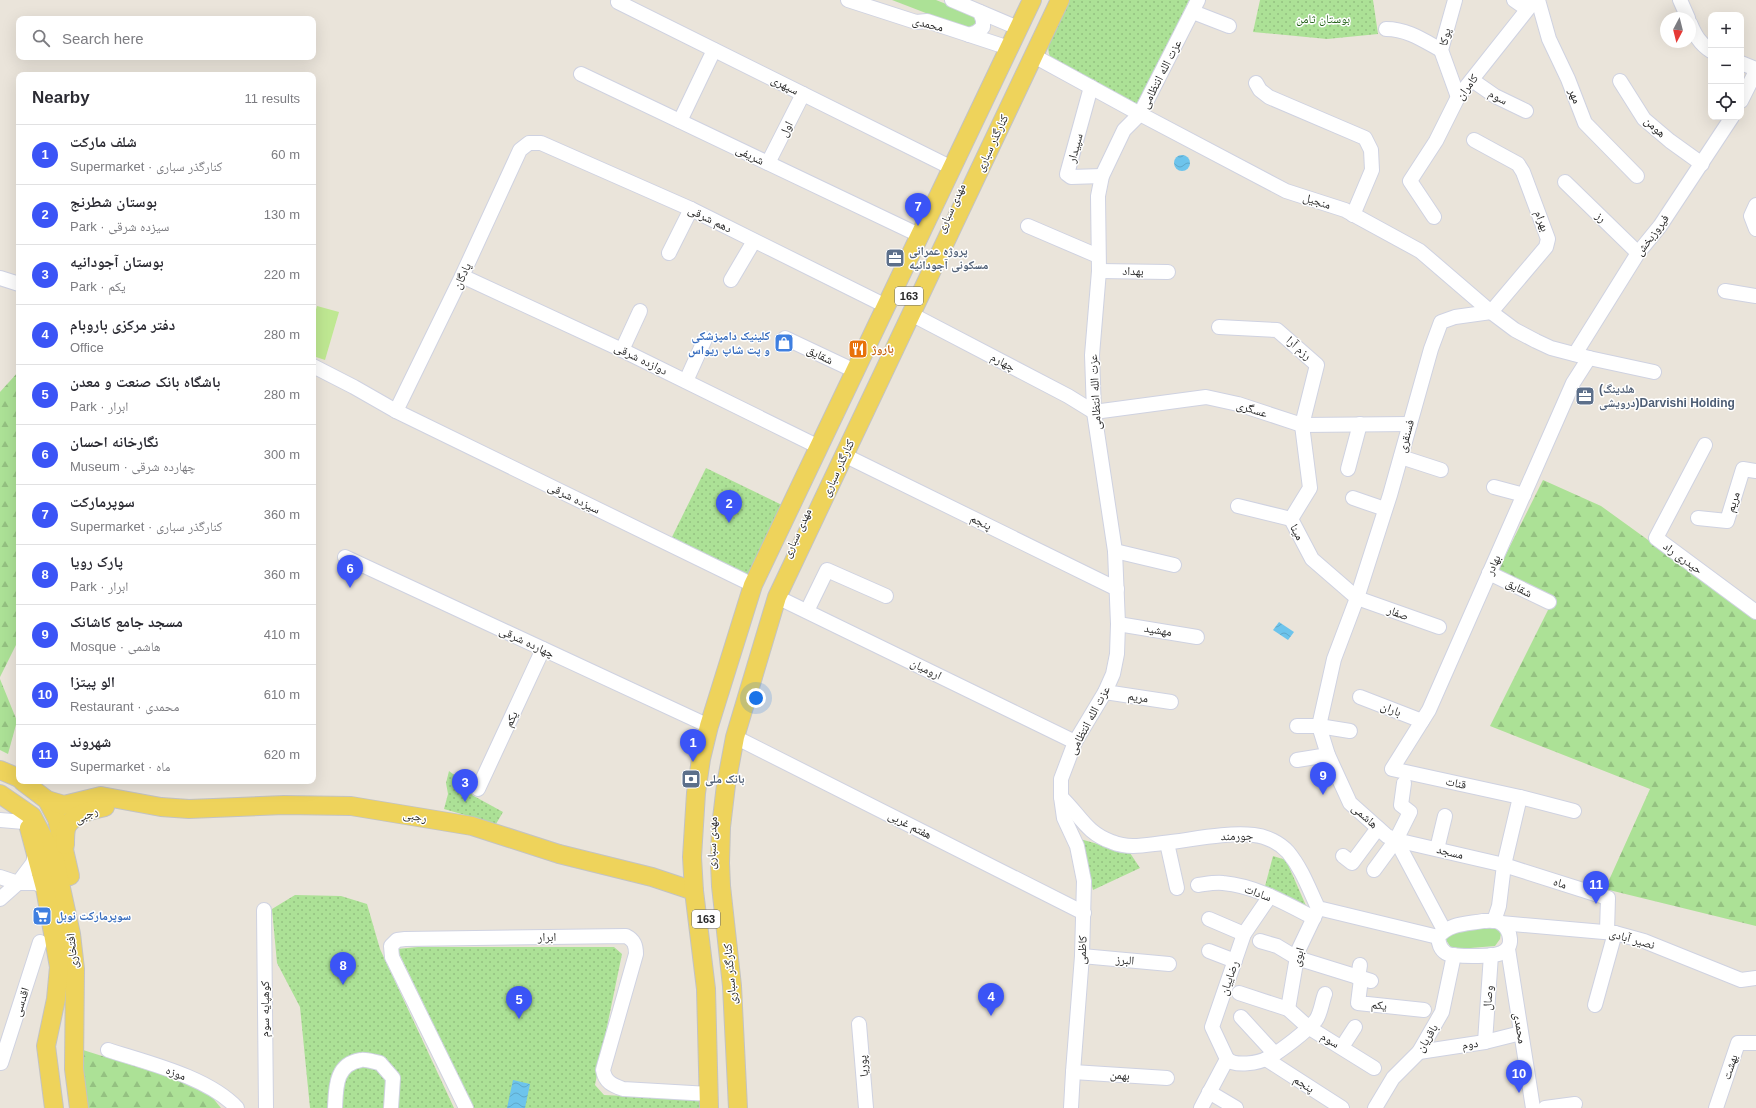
<!DOCTYPE html>
<meta charset="utf-8">
<style>
body{margin:0;font-family:Helvetica,"Noto Naskh Arabic",sans-serif;background:#f2f2f3;color:#2b2b33}
.controls{position:absolute;right:12px;top:12px;display:grid;overflow:hidden;border-radius:8px;box-shadow:0 4px 16px #0002}
.controls button{width:36px;height:36px;display:grid;place-items:center;padding:0;border:0;border-bottom:1px solid #e1e1e2;background:#fff;color:#2b2b33;font:20px sans-serif}
.compass{position:absolute;left:1660px;top:12px;width:36px;height:36px;border-radius:50%;background:#fff;box-shadow:0 4px 16px #0002;rotate:187deg}
.you{position:absolute;left:756px;top:698px;width:14px;height:14px;margin:-10px;border:3px solid #fff;border-radius:50%;background:#1a73e8;box-shadow:0 0 0 6px #1a73e833}
.badge{display:grid;place-items:center;width:26px;height:26px;border-radius:50%;background:#3b54f6;color:#fff;font-size:13px;font-weight:700}
.pin{position:absolute;translate:-50% -33px;filter:drop-shadow(0 1px 2px #0008)}
.pin::after{content:'';position:absolute;top:21px;width:14px;height:12px;background:inherit;clip-path:polygon(0 0,100% 0,50% 100%)}
.list{margin:0;padding:0;list-style:none}
h2{display:flex;justify-content:space-between;align-items:center;height:52px;margin:0;padding:0 16px;font-size:17px}
h2 small{font-size:13px;font-weight:400;color:#7c7c81}
.list li{display:grid;grid-template-columns:26px 1fr auto;gap:12px;align-items:center;box-sizing:border-box;height:60px;padding:0 16px;border-top:1px solid #e1e1e2}
.list b{display:block;font-size:15px;white-space:nowrap}
.list p{margin:0;font-size:13px;white-space:nowrap;color:#7c7c81}
.list em{font-size:13px;font-style:normal;color:#7c7c81}
.icon{flex:none;width:22px;height:22px;fill:none;stroke:currentColor;stroke-width:2;stroke-linecap:round;stroke-linejoin:round}
.map{position:relative;flex:none;width:1756px;height:1108px;overflow:hidden}
.search{position:absolute;background:#fff;box-shadow:0 4px 16px #0002;left:16px;top:16px;width:300px;height:44px;display:flex;align-items:center;gap:10px;box-sizing:border-box;padding:0 14px;border-radius:8px;color:#7c7c81;font-size:15px}
.panel{position:absolute;background:#fff;box-shadow:0 4px 16px #0002;left:16px;top:72px;width:300px;height:712px;border-radius:8px}
.map>svg:first-child{display:block}
.grass{fill:#ace196}
.forest{fill:url(#forest-firs)}
.park{fill:url(#park-dots)}
.pitch{fill:#bfe892}
.water{fill:url(#water-waves)}
.lines{fill:none;stroke-linecap:round;stroke-linejoin:round}
.minor-casing{stroke:#cfd2e1;stroke-width:16}
.major-casing{stroke:#c3c3c3;stroke-width:20}
.minor{stroke:#fff;stroke-width:14}
.major{stroke:#eed35b;stroke-width:18}
.labels{text-anchor:middle;dominant-baseline:central;stroke-width:3;stroke-linejoin:round;paint-order:stroke}
.shield{fill:#fff;stroke:#686868;stroke-width:1}
.shield-label{font-size:11px;font-weight:bold;fill:#282828}
.park-label{font-size:12px;fill:#26631a;stroke:#fff}
.street-label{font-size:12px;fill:#282828;stroke:#fff}
.service-label{font-size:12px;font-weight:bold;fill:#4e5e75;stroke:#fff;text-anchor:start}
.shop-label{font-size:12px;font-weight:bold;fill:#366cbe;stroke:#fff;text-anchor:end}
.food-label{font-size:12px;font-weight:bold;fill:#c56008;stroke:#fff;text-anchor:start}
</style>
<div class="map">
<svg width="1756" height="1108" viewBox="0 0 1756 1108">
<defs>
<pattern id="forest-firs" width="22" height="20" patternUnits="userSpaceOnUse"><rect width="22" height="20" fill="#ace196"/><path d="M5 1l3.5 6h-7zM16 11l3.5 6h-7z" fill="#94c181"/></pattern>
<pattern id="park-dots" width="8" height="8" patternUnits="userSpaceOnUse"><rect width="8" height="8" fill="#ace196"/><path d="M2 2h.1M6 6h.1" fill="none" stroke="#94c181" stroke-width="1.8" stroke-linecap="round"/></pattern>
<pattern id="water-waves" width="16" height="10" patternUnits="userSpaceOnUse"><rect width="16" height="10" fill="#6dc4ec"/><path d="M0 5q4-4 8 0t8 0" fill="none" stroke="#5ea8ca"/></pattern>
</defs>
<rect width="100%" height="100%" fill="#eae4da"/>
<g class="grass">
<polygon points="892,0 936,0 976,16 978,22 975,27 970,30"/>
<polygon points="1496,927 1501,933 1500,939 1495,946 1458,949 1452,949 1446,940 1446,935 1457,930"/>
</g>
<g class="forest">
<polygon points="19,371 19,639 0,677 0,392"/>
<polygon points="1543,480 1601,506 1756,618 1756,926 1605,889 1650,789 1490,726 1552,602 1496,574"/>
<polygon points="0,679 17,721 8,754 0,750"/>
<polygon points="83,1050 182,1081 207,1091 221,1108 88,1108 82,1072"/>
</g>
<g class="park">
<path d="M1066 0H1189L1139 106 1050 57C1043 37 1058 18 1066 0Z"/>
<polygon points="1260,0 1373,0 1378,34 1327,39 1253,32"/>
<polygon points="706,468 786,507 753,578 671,539"/>
<polygon points="449,771 469,786 472,795 503,812 496,824 444,809 448,794 446,783"/>
<polygon points="1080,839 1130,853 1140,868 1093,890"/>
<polygon points="1273,856 1286,860 1307,908 1264,890"/>
<polygon points="295,895 341,896 367,904 380,949 454,1108 310,1108 300,1007 277,963 272,909"/>
<polygon points="418,947 614,947 622,954 595,1085 604,1095 705,1100 705,1108 474,1108 397,949"/>
</g>
<polygon class="pitch" points="317,306 339,312 325,360 313,356 313,320"/>
<g class="water">
<circle cx="1182" cy="163" r="8"/>
<polygon points="1279,622 1294,632 1288,640 1273,630"/>
<polygon points="513,1080 530,1084 525,1108 507,1108"/>
</g>
<g class="lines">
<g class="minor-casing">
<g id="minor">
<polyline points="848,0 916,22 927,21 1009,48"/>
<polyline points="952,0 1018,28"/>
<polyline points="1455,0 1441,50 1458,97"/>
<polyline points="1514,0 1527,9"/>
<polyline points="1538,0 1549,39 1568,79 1585,123 1637,176"/>
<polyline points="1680,0 1688,18"/>
<polyline points="618,2 952,168"/>
<polyline points="1193,12 1229,26"/>
<path d="M1690 23C1695 35 1700 44 1711 51"/>
<path d="M1386 29C1407 29 1423 40 1441 50"/>
<polyline points="969,35 977,32 983,27 983,20 980,12"/>
<polyline points="1034,56 1140,114 1286,191 1345,210 1420,251 1491,312 1515,330 1536,341 1551,348 1589,358 1654,372"/>
<polyline points="1741,63 1756,69"/>
<polyline points="581,74 919,235"/>
<polyline points="1472,80 1495,96 1526,111"/>
<polyline points="1620,81 1644,119 1670,141 1702,164"/>
<polyline points="1256,83 1260,90 1269,97 1365,138 1371,150 1372,170 1353,215"/>
<polyline points="1091,87 1067,174 1071,177 1102,176"/>
<polyline points="1741,101 1756,71"/>
<polyline points="680,121 714,50"/>
<polyline points="768,163 803,94"/>
<polyline points="1565,182 1638,253"/>
<polyline points="1756,205 1751,216 1756,229"/>
<polyline points="1434,217 1410,181 1436,141 1458,97 1535,0"/>
<polyline points="1028,226 1098,256"/>
<polyline points="669,253 691,209"/>
<polyline points="1099,271 1168,272"/>
<polyline points="462,276 622,350 819,447"/>
<polyline points="0,278 19,284"/>
<polyline points="731,280 754,241"/>
<polyline points="1725,291 1756,296"/>
<polyline points="911,314 1068,396 1094,412 1206,397 1238,404 1302,425 1410,424"/>
<polyline points="1219,327 1277,330 1317,365 1302,425 1310,488 1291,519 1312,559 1357,598 1439,627"/>
<polyline points="785,338 855,371"/>
<polyline points="622,350 640,311"/>
<polyline points="1575,354 1638,253 1660,226 1732,117"/>
<polyline points="313,366 354,387 396,411 753,585"/>
<polyline points="686,381 705,339"/>
<polyline points="396,411 462,276 520,150 529,143 541,143 691,209 886,306"/>
<polyline points="1705,445 1656,538 1756,612"/>
<polyline points="844,455 1117,589"/>
<polyline points="1401,457 1441,470"/>
<polyline points="1348,469 1360,424"/>
<polyline points="1494,487 1524,495"/>
<polyline points="1353,498 1385,509"/>
<polyline points="1238,506 1291,519"/>
<polyline points="1698,518 1727,521 1743,469 1756,471"/>
<polyline points="1115,551 1174,565"/>
<polyline points="345,557 709,726"/>
<polyline points="1489,573 1549,602"/>
<polyline points="777,597 1075,742"/>
<polyline points="807,611 827,570 886,596"/>
<polyline points="1118,624 1197,637"/>
<polyline points="1105,692 1171,702"/>
<polyline points="1360,697 1422,721"/>
<polyline points="1297,726 1319,726 1350,731"/>
<polyline points="735,737 1084,913"/>
<polyline points="1297,760 1328,755"/>
<polyline points="478,789 543,649"/>
<path d="M1061 797C1080 815 1086 833 1112 842 1129 849 1145 845 1163 843 1191 840 1225 832 1254 835 1266 836 1280 843 1288 852 1302 869 1309 889 1318 908L1438 937"/>
<polyline points="1520,797 1574,811"/>
<polyline points="0,820 24,822"/>
<polyline points="1396,840 1504,865 1608,898 1607,931"/>
<polyline points="1167,843 1177,888"/>
<polyline points="1437,849 1445,816"/>
<polyline points="1343,856 1352,863 1378,828"/>
<polyline points="1374,870 1396,840 1410,812 1401,805 1404,783"/>
<polyline points="0,877 18,883 36,883 45,888"/>
<path d="M1198 885C1206 884 1215 882 1223 883 1256 886 1285 903 1314 918"/>
<polyline points="0,899 18,883 33,863 36,850"/>
<polyline points="264,910 266,1108"/>
<polyline points="1209,919 1244,934"/>
<path d="M1483 921C1488 921 1496 920 1501 923 1511 930 1515 948 1501 953 1493 957 1453 957 1446 953 1440 949 1439 944 1438 937 1449 923 1467 924 1483 921Z"/>
<polyline points="1494,921 1499,906 1504,865 1520,797 1392,769 1429,710 1573,383 1589,358"/>
<polyline points="1501,923 1615,933 1644,941 1741,980 1756,978"/>
<polyline points="1444,930 1396,840 1387,836 1350,803 1328,755 1319,726 1334,659 1357,598 1390,495 1431,349 1441,322 1455,317 1491,312 1546,247 1548,239 1523,172 1518,164 1474,140"/>
<polyline points="1260,941 1277,946 1297,958 1371,981"/>
<polyline points="1508,949 1533,1108"/>
<polyline points="1209,951 1235,961"/>
<polyline points="1082,956 1169,964"/>
<polyline points="1358,978 1360,965"/>
<polyline points="1361,979 1358,1003 1424,1010"/>
<polyline points="1239,993 1288,1009 1308,1027 1374,1068"/>
<polyline points="1595,1005 1615,933"/>
<polyline points="1288,1009 1298,951 1318,909"/>
<polyline points="1241,1017 1275,1054"/>
<polyline points="859,1024 866,1108"/>
<polyline points="1485,1042 1491,955"/>
<polyline points="1342,1047 1355,1027"/>
<path d="M108 1050C148 1063 208 1077 237 1108"/>
<polyline points="1419,1052 1485,1042 1521,1033"/>
<path d="M1227 1059C1235 1067 1259 1063 1268 1058 1281 1051 1307 1031 1316 1020 1321 1013 1322 1001 1325 994"/>
<polyline points="1266,1059 1342,1108"/>
<polyline points="1,1063 40,942"/>
<polyline points="1073,1072 1167,1078"/>
<polyline points="1209,1092 1236,1108"/>
<path d="M335 1108C336 1088 335 1064 361 1060 366 1059 374 1062 380 1063L393 1078 391 1108"/>
<path d="M466 1108 392 957 391 946 397 940 405 939 626 936C634 940 636 945 636 954L603 1070C605 1082 612 1085 623 1089L709 1094"/>
<polyline points="1071,1108 1073,1072 1082,956 1084,881 1077,846 1064,818 1061,797 1061,779 1075,742 1105,692 1113,674 1117,654 1118,624 1115,551 1094,412 1092,355 1099,271 1098,196 1102,176 1124,130 1140,114 1198,0"/>
<polyline points="1201,1108 1227,1059 1212,1027 1244,934 1270,896"/>
<polyline points="1375,1108 1393,1078 1419,1052 1442,1012 1454,955"/>
<polyline points="1545,1108 1575,1104"/>
<polyline points="1716,1108 1738,1043 1756,1043"/>
</g>
</g>
<g class="major-casing">
<g id="major">
<polyline points="0,770 19,778"/>
<polyline points="22,781 47,800 57,819 70,876"/>
<polyline points="0,794 32,816 55,860 71,934 75,969 74,1069 79,1108"/>
<polyline points="47,800 64,805 101,796 161,807 189,809 284,805 351,806 472,826 559,854 652,877 694,891"/>
<polyline points="29,828 45,888 59,967 56,999 46,1046 54,1108"/>
<path d="M65 845C65 840 65 833 66 829 71 814 92 810 105 807"/>
<polyline points="709,1108 706,989 694,891 692,857 696,793 701,759 709,726 753,585 1032,0"/>
<polyline points="738,1108 732,986 721,886 720,863 721,827 726,785 735,737 777,597 1060,0"/>
</g>
</g>
<use href="#minor" class="minor"/>
<use href="#major" class="major"/>
</g>
<defs>
<g id="office-square" transform="scale(1)"><rect x="-9" y="-9" width="18" height="18" rx="4" fill="#5c6f8a" stroke="#fff"/><path d="M-6-3h4V-5.5h4V-3h4V5H-6ZM-1-4.5V-3h2v-1.5ZM-6 0V1H6V0Z" fill="#fff"/></g>
<g id="shop-square" transform="scale(1)"><rect x="-9" y="-9" width="18" height="18" rx="4" fill="#3f7fe0" stroke="#fff"/><path d="M-5-2.5h2.3a2.7 3.5 0 0 1 5.4 0H5L5.5 6h-11ZM-1.5-2.5h3a1.5 2.3 0 0 0-3 0Z" fill="#fff"/></g>
<g id="restaurant-square" transform="scale(1)"><rect x="-9" y="-9" width="18" height="18" rx="4" fill="#e8710a" stroke="#fff"/><path d="M-5-6h1v4h1v-4h1v4h1v-4h1v5L-1.5 .5V6h-2V.5L-5-1ZM5-6V6H3V1.5H1.5Q1.5-4 5-6Z" fill="#fff"/></g>
<g id="bank-square" transform="scale(1)"><rect x="-9" y="-9" width="18" height="18" rx="4" fill="#5c6f8a" stroke="#fff"/><path d="M-6-4H6V4H-6ZM0-2.3a2.3 2.3 0 1 0 0 4.6a2.3 2.3 0 1 0 0-4.6Z" fill="#fff"/></g>
<g id="supermarket-square" transform="scale(1)"><rect x="-9" y="-9" width="18" height="18" rx="4" fill="#3f7fe0" stroke="#fff"/><path d="M-6-5.5h2.5l.6 2H6L4.5 2H-2.5L-4.4-4H-6ZM-1.5 3.2a1.3 1.3 0 1 0 .1 0ZM3 3.2a1.3 1.3 0 1 0 .1 0Z" fill="#fff"/></g>
</defs>
<g fill-rule="evenodd">
<use href="#office-square" x="895" y="258"/>
<use href="#shop-square" x="784" y="343"/>
<use href="#restaurant-square" x="858" y="349"/>
<use href="#office-square" x="1585" y="396"/>
<use href="#bank-square" x="691" y="779"/>
<use href="#supermarket-square" x="42" y="916"/>
</g>
<g class="labels">
<g class="shield">
<rect x="895" y="287" width="28" height="18" rx="3"/>
<rect x="692" y="910" width="28" height="18" rx="3"/>
</g>
<g class="shield-label">
<text x="909" y="296">163</text>
<text x="706" y="919">163</text>
</g>
<g class="park-label">
<text x="1323" y="19">بوستان ثامن</text>
</g>
<g class="street-label">
<text transform="translate(928 24) rotate(13)">محمدی</text>
<text transform="translate(1445 37) rotate(-76)">پوکا</text>
<text transform="translate(1161 74) rotate(-63)">عزت الله انتظامی</text>
<text transform="translate(785 85) rotate(27)">سپهری</text>
<text transform="translate(1467 87) rotate(-53)">کامران</text>
<text transform="translate(1575 96) rotate(69)">مهر</text>
<text transform="translate(1498 97) rotate(29)">سوم</text>
<text transform="translate(1655 127) rotate(43)">هومن</text>
<text transform="translate(786 129) rotate(-63)">اول</text>
<text transform="translate(992 143) rotate(-65)">کنارگذر سباری</text>
<text transform="translate(1075 148) rotate(-75)">سپیدار</text>
<text transform="translate(750 155) rotate(26)">شریفی</text>
<text transform="translate(1317 201) rotate(18)">منجیل</text>
<text transform="translate(951 208) rotate(-65)">مهدی سباری</text>
<text transform="translate(1601 217) rotate(44)">رز</text>
<text transform="translate(710 219) rotate(26)">دهم شرقی</text>
<text transform="translate(1542 221) rotate(70)">بهرام</text>
<text transform="translate(1652 235) rotate(-53)">فیروزبخش</text>
<text transform="translate(1133 271) rotate(1)">بهداد</text>
<text transform="translate(462 276) rotate(-65)">پادگان</text>
<text transform="translate(1299 348) rotate(41)">رزم آرا</text>
<text transform="translate(820 355) rotate(26)">شقایق</text>
<text transform="translate(641 359) rotate(26)">دوازده شرقی</text>
<text transform="translate(1003 362) rotate(28)">چهارم</text>
<text transform="translate(1095 392) rotate(-93)">عزت الله انتظامی</text>
<text transform="translate(1252 409) rotate(17)">عسگری</text>
<text transform="translate(1406 436) rotate(-75)">فسنقری</text>
<text transform="translate(838 468) rotate(-65)">کنارگذر سباری</text>
<text transform="translate(574 498) rotate(26)">سیزده شرقی</text>
<text transform="translate(1733 502) rotate(-72)">مریم</text>
<text transform="translate(981 522) rotate(26)">پنجم</text>
<text transform="translate(1297 532) rotate(62)">مینا</text>
<text transform="translate(797 533) rotate(-65)">مهدی سباری</text>
<text transform="translate(1683 558) rotate(36)">حیدری راد</text>
<text transform="translate(1493 565) rotate(-66)">بهادر</text>
<text transform="translate(1519 588) rotate(26)">شقایق</text>
<text transform="translate(1398 613) rotate(20)">صفار</text>
<text transform="translate(1158 630) rotate(9)">مهشید</text>
<text transform="translate(527 642) rotate(25)">چهارده شرقی</text>
<text transform="translate(926 669) rotate(26)">ارومیان</text>
<text transform="translate(1138 697) rotate(8)">مریم</text>
<text transform="translate(1391 709) rotate(21)">باران</text>
<text transform="translate(511 719) rotate(-65)">یکم</text>
<text transform="translate(1089 720) rotate(-62)">عزت الله انتظامی</text>
<text transform="translate(1456 783) rotate(12)">قنات</text>
<text transform="translate(86 815) rotate(-25)">رجبی</text>
<text transform="translate(415 816) rotate(10)">رجبی</text>
<text transform="translate(1365 816) rotate(42)">هاشمی</text>
<text transform="translate(910 825) rotate(27)">هفتم غربی</text>
<text transform="translate(1237 836) rotate(-1)">جورمند</text>
<text transform="translate(712 843) rotate(-88)">مهدی سباری</text>
<text transform="translate(1450 852) rotate(13)">مسجد</text>
<text transform="translate(1560 883) rotate(18)">ماه</text>
<text transform="translate(1258 893) rotate(20)">سادات</text>
<text transform="translate(547 937) rotate(-1)">ابرار</text>
<text transform="translate(1632 939) rotate(16)">نصیر آبادی</text>
<text transform="translate(1082 950) rotate(-87)">کاظمی</text>
<text transform="translate(72 951) rotate(-96)">افتخاری</text>
<text transform="translate(1298 957) rotate(-75)">ابوی</text>
<text transform="translate(1125 960) rotate(5)">البرز</text>
<text transform="translate(730 974) rotate(-95)">کنارگذر سباری</text>
<text transform="translate(1229 978) rotate(-71)">رضاییان</text>
<text transform="translate(1488 998) rotate(-86)">وصال</text>
<text transform="translate(21 1002) rotate(-72)">اقدسی</text>
<text transform="translate(1379 1005) rotate(6)">یکم</text>
<text transform="translate(265 1009) rotate(-90)">کوهپایه سوم</text>
<text transform="translate(1520 1028) rotate(81)">محمدی</text>
<text transform="translate(1427 1038) rotate(-58)">باقریان</text>
<text transform="translate(1330 1040) rotate(31)">سوم</text>
<text transform="translate(1470 1044) rotate(-9)">دوم</text>
<text transform="translate(863 1066) rotate(-95)">پوریا</text>
<text transform="translate(1730 1067) rotate(-72)">بهشت</text>
<text transform="translate(176 1073) rotate(21)">موزه</text>
<text transform="translate(1120 1075) rotate(4)">بهمن</text>
<text transform="translate(1304 1084) rotate(33)">پنجم</text>
</g>
<g class="service-label">
<text x="909" y="251">پروژه عمرانی<tspan x="909" dy="14">مسکونی آجودانیه</tspan></text>
<text x="1599" y="389">(هلدینگ<tspan x="1599" dy="14">درویشی)Darvishi Holding</tspan></text>
<text x="705" y="779">بانک ملی</text>
</g>
<g class="shop-label">
<text x="770" y="336">کلینیک دامپزشکی<tspan x="770" dy="14">و پت شاپ ریواس</tspan></text>
<text x="56" y="916" text-anchor="start">سوپرمارکت نوبل</text>
</g>
<g class="food-label">
<text x="872" y="349">باروژ</text>
</g>
</g>
</svg>
<div class="controls">
<button>+</button>
<button>−</button>
<button><svg class="icon" aria-label="locate" viewBox="0 0 24 24"><circle cx="12" cy="12" r="6"/><path d="M12 2v4M12 18v4M2 12h4M18 12h4"/></svg></button>
</div>
<svg class="compass" viewBox="-18 -18 36 36"><path d="M0-13l5 13h-10z" fill="#e53935"/><path d="M0 13l5-13h-10z" fill="#7c7c81"/></svg>
<div class="you"></div>
<div class="pin badge" style="left:693px;top:762px">1</div>
<div class="pin badge" style="left:729px;top:523px">2</div>
<div class="pin badge" style="left:465px;top:802px">3</div>
<div class="pin badge" style="left:991px;top:1016px">4</div>
<div class="pin badge" style="left:519px;top:1019px">5</div>
<div class="pin badge" style="left:350px;top:588px">6</div>
<div class="pin badge" style="left:918px;top:226px">7</div>
<div class="pin badge" style="left:343px;top:985px">8</div>
<div class="pin badge" style="left:1323px;top:795px">9</div>
<div class="pin badge" style="left:1519px;top:1093px">10</div>
<div class="pin badge" style="left:1596px;top:904px">11</div>
<div class="search"><svg class="icon" aria-label="search" viewBox="0 0 24 24"><circle cx="10" cy="10" r="6"/><path d="M15 15l6 6"/></svg>Search here</div>
<section class="panel">
<h2>Nearby<small>11 results</small></h2>
<ul class="list">
<li><span class="badge">1</span><div><b>شلف مارکت</b><p>Supermarket · کنارگذر سباری</p></div><em>60 m</em></li>
<li><span class="badge">2</span><div><b>بوستان شطرنج</b><p>Park · سیزده شرقی</p></div><em>130 m</em></li>
<li><span class="badge">3</span><div><b>بوستان آجودانیه</b><p>Park · یکم</p></div><em>220 m</em></li>
<li><span class="badge">4</span><div><b>دفتر مرکزی باروبام</b><p>Office</p></div><em>280 m</em></li>
<li><span class="badge">5</span><div><b>باشگاه بانک صنعت و معدن</b><p>Park · ابرار</p></div><em>280 m</em></li>
<li><span class="badge">6</span><div><b>نگارخانه احسان</b><p>Museum · چهارده شرقی</p></div><em>300 m</em></li>
<li><span class="badge">7</span><div><b>سوپرمارکت</b><p>Supermarket · کنارگذر سباری</p></div><em>360 m</em></li>
<li><span class="badge">8</span><div><b>پارک رویا</b><p>Park · ابرار</p></div><em>360 m</em></li>
<li><span class="badge">9</span><div><b>مسجد جامع کاشانک</b><p>Mosque · هاشمی</p></div><em>410 m</em></li>
<li><span class="badge">10</span><div><b>الو پیتزا</b><p>Restaurant · محمدی</p></div><em>610 m</em></li>
<li><span class="badge">11</span><div><b>شهروند</b><p>Supermarket · ماه</p></div><em>620 m</em></li>
</ul>
</section>
</div>
